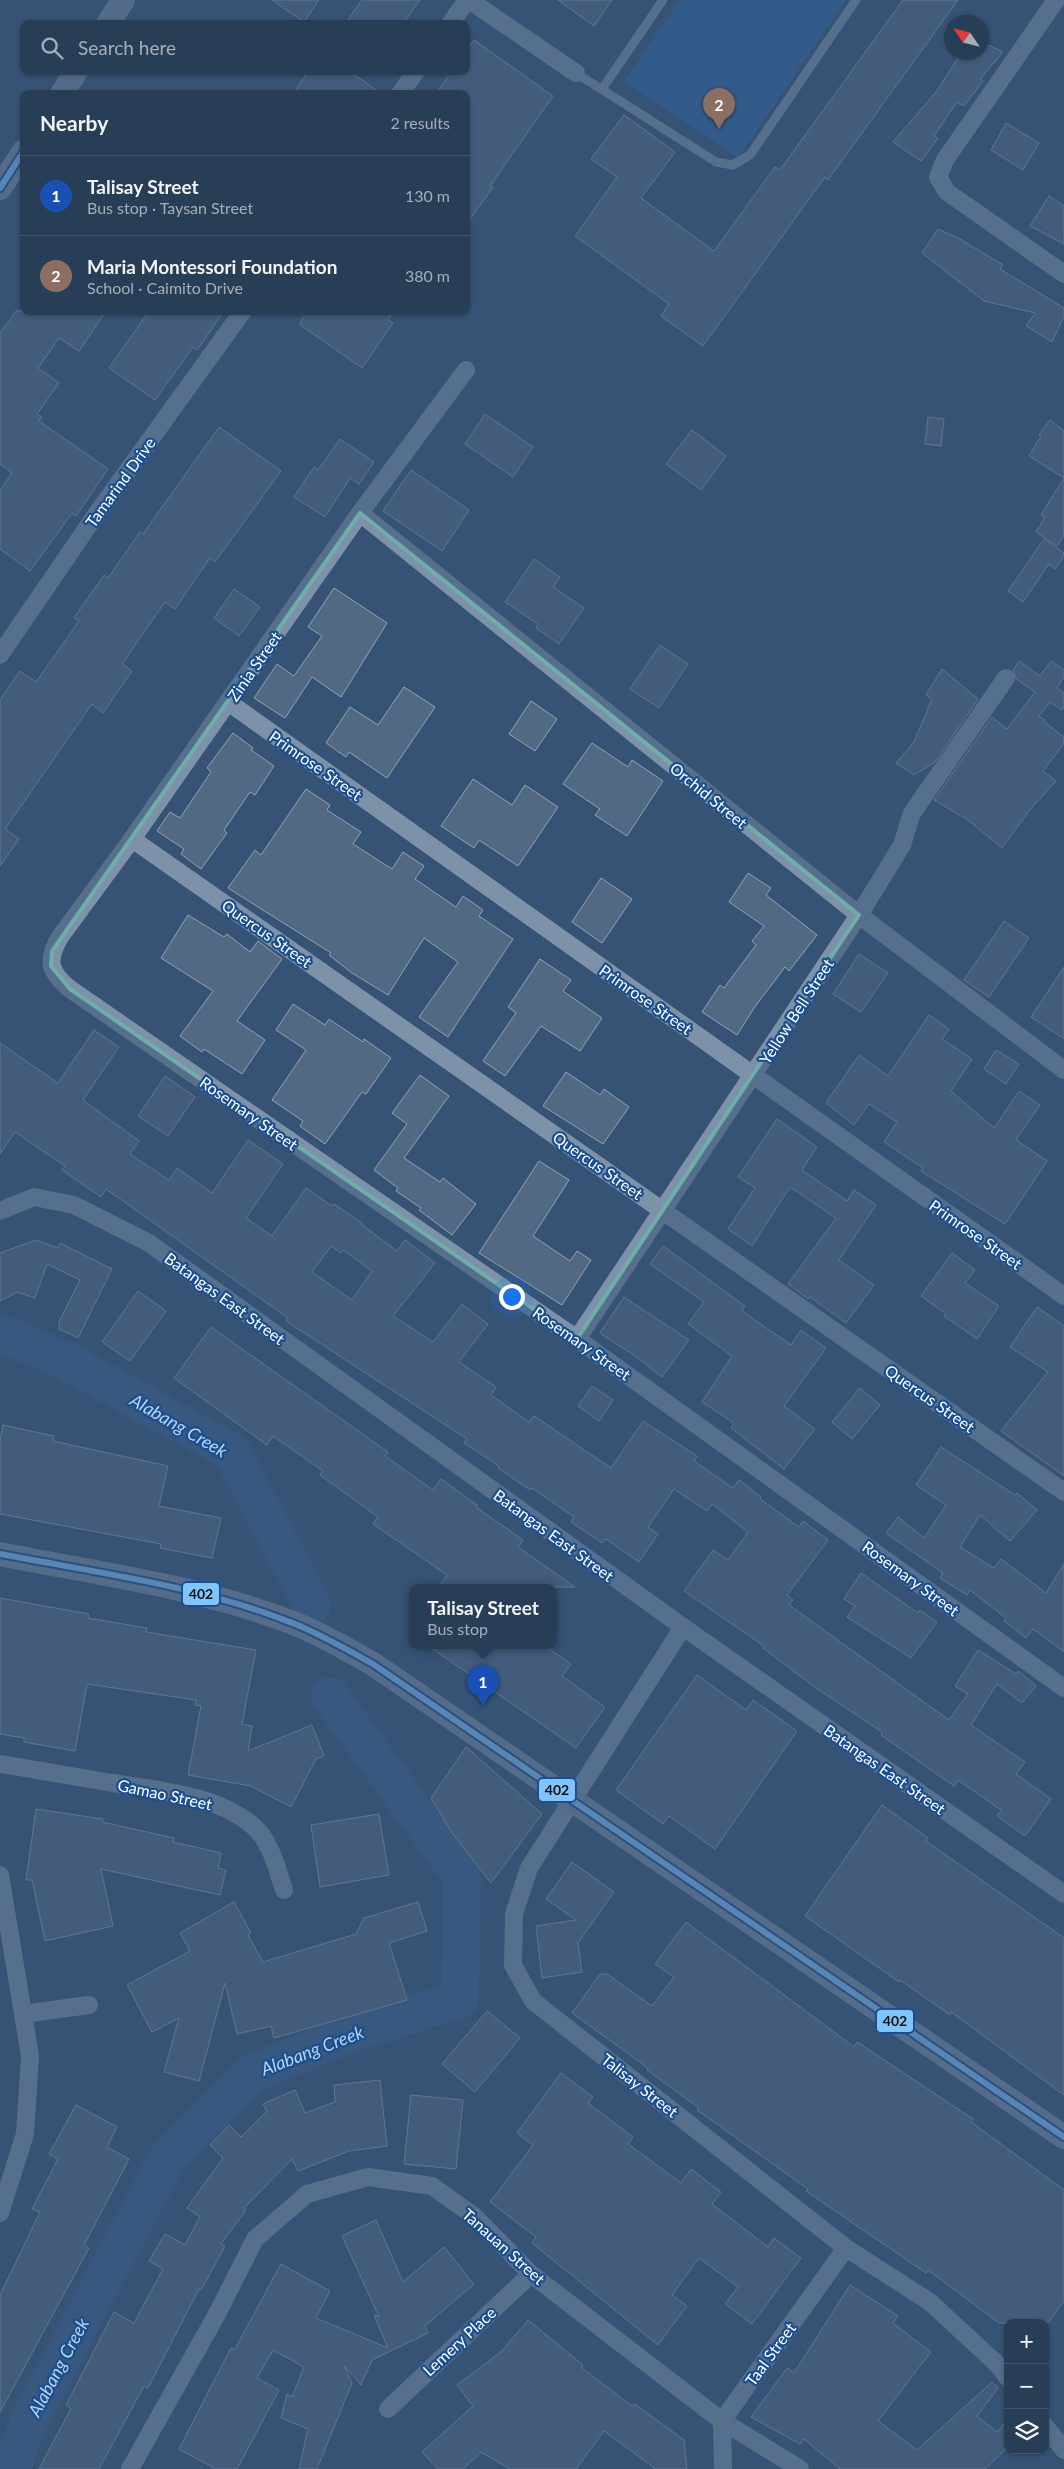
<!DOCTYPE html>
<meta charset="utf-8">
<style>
body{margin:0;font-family:Lato,sans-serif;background:#344961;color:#f1f3f6}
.controls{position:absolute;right:15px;bottom:15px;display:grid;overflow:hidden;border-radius:10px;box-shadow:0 1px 4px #0004}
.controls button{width:45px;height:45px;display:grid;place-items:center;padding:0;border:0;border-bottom:1px solid #44576d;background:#283e57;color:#f1f3f6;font:25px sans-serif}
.compass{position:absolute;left:944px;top:15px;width:45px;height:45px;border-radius:50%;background:#283e57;box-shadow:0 1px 4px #0004;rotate:305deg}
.you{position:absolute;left:511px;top:1296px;width:18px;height:18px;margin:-12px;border:4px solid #fff;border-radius:50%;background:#1a73e8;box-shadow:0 0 0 8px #1a73e833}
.badge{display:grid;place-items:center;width:32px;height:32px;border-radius:50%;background:#b9c2ce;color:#fff;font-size:16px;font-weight:700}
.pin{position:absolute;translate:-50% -41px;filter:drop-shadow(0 1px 2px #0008)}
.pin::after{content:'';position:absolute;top:26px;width:18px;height:15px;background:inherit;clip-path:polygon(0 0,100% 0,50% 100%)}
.popup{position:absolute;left:409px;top:1584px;width:148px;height:65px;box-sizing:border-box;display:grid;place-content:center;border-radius:10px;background:#283e57;filter:drop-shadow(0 1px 4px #0005);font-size:16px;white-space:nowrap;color:#a5aeba}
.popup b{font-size:19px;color:#f1f3f6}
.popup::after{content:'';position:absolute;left:50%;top:100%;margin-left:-10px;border:10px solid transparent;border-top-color:#283e57}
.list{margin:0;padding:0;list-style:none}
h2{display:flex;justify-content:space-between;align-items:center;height:65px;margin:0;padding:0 20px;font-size:21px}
h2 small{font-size:16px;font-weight:400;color:#a5aeba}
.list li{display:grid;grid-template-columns:32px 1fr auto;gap:15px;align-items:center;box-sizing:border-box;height:80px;padding:0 20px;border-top:1px solid #44576d}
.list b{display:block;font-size:19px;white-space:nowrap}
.list p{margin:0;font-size:16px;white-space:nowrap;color:#a5aeba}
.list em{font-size:16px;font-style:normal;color:#a5aeba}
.icon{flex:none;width:28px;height:28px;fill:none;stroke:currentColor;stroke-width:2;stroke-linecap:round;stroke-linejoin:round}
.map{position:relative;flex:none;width:1064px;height:2469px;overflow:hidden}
.search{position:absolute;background:#283e57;box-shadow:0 1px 4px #0004;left:20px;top:20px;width:450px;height:55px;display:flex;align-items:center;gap:12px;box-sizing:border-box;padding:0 18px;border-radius:10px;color:#a5aeba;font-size:19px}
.panel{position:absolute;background:#283e57;box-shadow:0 1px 4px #0004;left:20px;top:90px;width:450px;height:225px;border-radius:10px}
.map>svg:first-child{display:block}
.green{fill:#2f66a5}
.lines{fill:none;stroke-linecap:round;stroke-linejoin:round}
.river{stroke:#3b618d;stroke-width:38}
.building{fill:#526984;stroke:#92a2b6;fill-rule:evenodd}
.lane{stroke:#7d92a8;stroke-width:9}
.street{stroke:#7d92a8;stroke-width:18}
.secondary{stroke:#798da4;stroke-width:24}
.bus-1-casing{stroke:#1b4f8f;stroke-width:10}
.bus-1{stroke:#80c4ff;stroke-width:6}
.marked{fill:none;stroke:#6fada8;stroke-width:4;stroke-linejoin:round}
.labels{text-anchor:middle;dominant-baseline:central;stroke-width:4.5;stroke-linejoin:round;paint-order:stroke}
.street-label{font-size:16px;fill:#fff;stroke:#1b4f8f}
.water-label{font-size:18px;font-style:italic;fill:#b5d3f5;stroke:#1b4f8f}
.line-badge{stroke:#1b4f8f;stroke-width:2}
.pale-badge-label{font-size:14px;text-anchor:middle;font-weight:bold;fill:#111}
</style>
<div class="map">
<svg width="1064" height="2469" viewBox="0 0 1064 2469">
<rect width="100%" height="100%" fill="#365274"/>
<polygon class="green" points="680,0 846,0 738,158 624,82"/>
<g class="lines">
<g class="river">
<polyline points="0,1333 66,1361 232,1452 312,1605"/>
<polyline points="11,2469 30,2419 168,2157 251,2074 349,2034 460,1999 462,1877 330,1696"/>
</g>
</g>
<g class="building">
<polygon points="272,0 319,0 304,22"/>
<polygon points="362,0 420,0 403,24 345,24"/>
<polygon points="558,0 612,0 594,26"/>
<polygon points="903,0 958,0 828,180 825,177 703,346 661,316 669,304 575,236 617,177 591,159 624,115 675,152 641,198 714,251 775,167 780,170"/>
<polygon points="474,40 553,96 490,186 493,187 466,225 466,94 436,94 452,71 466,71 466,51"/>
<polygon points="982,42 1003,52 980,79 983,81 964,106 957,102 934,136 938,138 921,161 893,142 936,92 962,52 982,52"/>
<polygon points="308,71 349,71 382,94 293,94"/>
<polygon points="1006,123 1039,143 1023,170 991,150"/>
<polygon points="1049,196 1064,206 1064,244 1030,226"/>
<polygon points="938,229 958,238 1003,265 1000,269 1064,308 1064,316 1052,342 1026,326 1035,313 984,301 922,253"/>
<polygon points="16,311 106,311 79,351 59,338 38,368 59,383 37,414 42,417 39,421 108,469 76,516 72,513 30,571 0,549 0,490 12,473 0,464 0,333"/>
<polygon points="149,311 224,311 197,350 193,347 155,400 109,368"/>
<polygon points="308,311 393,311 388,320 393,323 362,368 299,324"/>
<polygon points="485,414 533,447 513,477 465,444"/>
<polygon points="928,417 944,419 941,446 925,444"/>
<polygon points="1050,420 1064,431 1064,478 1029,456 1041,436 1039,435"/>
<polygon points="219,427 281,471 215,562 210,558 175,609 165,602 122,664 132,671 103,713 92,704 5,829 19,839 0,866 0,700 20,671 36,682 79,621 74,618 104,575 108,578 140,532 143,534"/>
<polygon points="692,430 726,456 701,490 666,464"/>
<polygon points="340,439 374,462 359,484 350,478 325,517 294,497 314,467 318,470"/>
<polygon points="411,470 469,510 442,551 383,511"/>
<polygon points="1064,478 1064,535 1057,546 1036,532 1045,517 1041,515"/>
<polygon points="1044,539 1064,553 1064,556 1055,569 1049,564 1023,602 1008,591"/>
<polygon points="534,559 560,577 553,587 584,608 559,644 536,628 538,624 505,602"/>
<polygon points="334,588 387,623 341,697 312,677 285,718 254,698 277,664 294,676 322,636 308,627"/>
<polygon points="234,589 260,607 239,636 214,618"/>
<polygon points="660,645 688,664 659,708 630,689"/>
<polygon points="1019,661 1040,676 1051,661 1064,670 1064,677 1057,688 1064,693 1064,707 1062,710 1050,702 1039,716 1045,720 1044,722 1064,737 1064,743 1043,771 1056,781 1028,812 1002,848 968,820 934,800 992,717 1007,729 1035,692 1016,679 1013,670"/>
<polygon points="942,669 978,699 935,762 914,775 896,763 914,742 932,699 926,695"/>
<polygon points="404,687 435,707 387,778 349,752 346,757 326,743 350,707 378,725"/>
<polygon points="531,701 557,719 535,751 509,734"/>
<polygon points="233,733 253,748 251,750 274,766 255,795 250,792 224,830 227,833 201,869 181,854 184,849 157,831 170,812 180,818 211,772 207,768"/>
<polygon points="592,743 628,767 632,760 663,781 627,836 595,815 600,809 563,784"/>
<polygon points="473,779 512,805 525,785 558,807 518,866 479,840 474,848 441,826"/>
<polygon points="306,789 330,805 327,810 361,832 353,844 392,869 403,852 424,866 415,879 456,907 463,896 483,910 479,916 513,939 448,1037 419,1017 458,962 424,938 388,995 352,973 329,955 331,953 228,888 255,850 261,855"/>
<polygon points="748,873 771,888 766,895 817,935 789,971 785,967 754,1008 737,1035 702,1012 720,985 724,988 756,945 752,941 764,926 729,902"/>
<polygon points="601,878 632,899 602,943 572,922"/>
<polygon points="188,915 224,937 227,934 250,952 258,941 282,959 237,1021 265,1040 242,1074 204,1049 202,1052 180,1036 213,991 161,958"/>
<polygon points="1004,921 1029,938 989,997 964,980"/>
<polygon points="859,954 888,973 861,1012 833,994"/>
<polygon points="540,959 571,980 563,991 602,1018 580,1051 541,1026 505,1076 483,1061 516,1013 508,1007"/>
<polygon points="1064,967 1064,1039 1031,1017"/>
<polygon points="293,1004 325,1025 329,1019 363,1042 364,1039 391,1058 366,1094 362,1092 325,1144 300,1126 303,1121 272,1100 306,1050 276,1030"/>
<polygon points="929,1015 949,1029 942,1039 972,1059 951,1091 994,1128 1019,1091 1040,1105 1016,1140 1047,1161 1005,1224 921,1171 923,1168 884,1142 897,1122 869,1104 854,1125 826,1103 859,1055 888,1076"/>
<path d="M94 1030 119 1047 83 1100 139 1141 130 1154 169 1180 177 1168 212 1193 248 1140 283 1164 246 1218 272 1236 306 1188 332 1206 334 1204 362 1223 361 1224 397 1251 405 1240 435 1263 393 1316 433 1342 462 1304 488 1324 459 1362 496 1387 491 1395 529 1422 534 1416 611 1468 643 1421 697 1456 694 1461 733 1488 739 1480 761 1497 760 1499 799 1527 803 1521 828 1540 787 1595 793 1600 789 1605 949 1720 968 1694 955 1686 978 1650 1016 1674 1018 1671 1036 1686 1022 1703 997 1684 971 1725 1025 1762 1016 1774 1051 1799 1025 1836 997 1816 1001 1810 958 1780 954 1786 881 1735 882 1732 816 1688 763 1648 764 1646 684 1591 713 1550 728 1560 748 1532 712 1504 707 1511 674 1489 648 1527 658 1534 639 1562 606 1539 602 1543 571 1522 574 1517 532 1488 530 1490 498 1468 499 1466 464 1443 467 1439 286 1321 288 1318 106 1189 101 1197 62 1170 65 1166 15 1132 0 1154V1043L58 1083ZM331 1246 341 1253 343 1250 372 1271 352 1300 312 1272Z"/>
<polygon points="996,1050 1019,1064 1006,1084 984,1069"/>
<polygon points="566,1072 600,1095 604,1089 629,1107 603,1144 543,1106"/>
<polygon points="420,1075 449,1096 404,1158 440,1182 443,1178 476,1204 452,1235 419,1210 421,1208 396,1191 398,1188 374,1170 407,1124 392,1113"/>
<polygon points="165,1076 195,1097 168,1136 138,1116"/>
<polygon points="777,1119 817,1147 802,1170 847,1201 854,1190 876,1205 839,1260 874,1285 846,1323 810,1297 808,1299 788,1284 836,1218 790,1187 752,1246 728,1229 755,1188 738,1177"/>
<polygon points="539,1161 569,1180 533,1236 570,1261 577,1251 591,1260 562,1305 479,1253"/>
<polygon points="36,1240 58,1248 60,1243 112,1269 78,1338 59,1329 59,1322 80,1280 47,1264 35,1298 17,1292 0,1301 0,1253"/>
<polygon points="663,1246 745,1306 742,1311 791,1345 801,1330 826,1348 784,1406 815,1429 784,1469 731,1428 734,1423 702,1402 732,1356 688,1324 704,1302 650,1264"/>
<polygon points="952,1253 975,1270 965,1283 999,1306 977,1339 944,1316 946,1314 921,1296"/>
<polygon points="138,1291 166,1311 130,1361 102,1342"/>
<polygon points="624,1297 689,1340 662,1377 638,1358 600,1333"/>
<polygon points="1037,1307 1064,1326 1064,1476 1001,1431 1048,1372 1010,1347"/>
<polygon points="211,1327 388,1452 385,1456 433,1490 441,1479 477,1505 476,1507 523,1540 518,1547 575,1587 439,1587 447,1575 373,1524 378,1517 320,1475 323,1471 273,1436 267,1445 174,1378"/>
<polygon points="592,1386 613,1400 599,1421 578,1406"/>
<polygon points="860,1388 880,1405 852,1439 832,1422"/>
<polygon points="3,1425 54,1436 53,1441 168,1466 159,1506 221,1518 212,1558 160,1548 161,1544 0,1514 0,1440"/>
<polygon points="941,1447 1015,1495 1017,1493 1037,1510 1010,1541 980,1515 960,1547 994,1568 1001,1559 1046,1593 1064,1564 1064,1652 1033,1629 1026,1638 1004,1621 1006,1618 970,1590 967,1595 940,1578 943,1573 886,1533 898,1517 924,1538 946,1505 916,1485"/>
<polygon points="861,1573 918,1613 920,1610 937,1622 911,1658 847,1617 855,1606 844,1599"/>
<polygon points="0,1598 89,1614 88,1618 147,1628 146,1632 256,1650 242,1724 252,1726 248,1751 312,1725 324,1756 316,1759 291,1807 251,1786 188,1775 201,1706 195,1705 196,1700 87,1684 75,1751 24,1742 24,1738 0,1734"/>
<polygon points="427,1645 543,1645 571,1664 562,1676 605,1707 576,1748"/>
<polygon points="697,1675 746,1710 753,1700 797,1731 715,1849 669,1816 663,1824 616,1790"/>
<polygon points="466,1747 542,1814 491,1883 452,1833 431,1798"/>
<polygon points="882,1805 928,1838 926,1841 1064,1938 1064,2095 951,2012 950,2015 900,1980 899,1982 805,1916"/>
<polygon points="36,1809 103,1819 102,1822 174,1838 173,1842 221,1853 218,1868 226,1870 220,1895 101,1869 113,1926 45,1941 32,1880 26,1880"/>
<polygon points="379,1814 389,1875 320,1887 311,1825"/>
<polygon points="572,1862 614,1892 578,1943 582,1972 542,1978 536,1926 576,1920 546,1899"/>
<polygon points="234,1902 251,1933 248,1935 263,1962 356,1934 364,1918 418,1902 427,1931 389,1943 407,2000 274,2038 271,2026 237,2034 225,1983 199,2081 164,2072 179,2018 152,2032 127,1985 190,1951 180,1933"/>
<polygon points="686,1922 854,2047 857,2042 973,2119 971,2122 1064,2190 1064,2301 1048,2323 999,2323 928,2270 926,2273 806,2191 808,2189 697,2110 699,2108 647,2070 648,2068 572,2013 600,1974 607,1974 652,2006 674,1977 655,1964"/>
<polygon points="487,2011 520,2038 475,2092 442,2064"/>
<polygon points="561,2073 593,2097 588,2103 633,2137 628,2144 681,2183 691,2169 721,2192 712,2204 768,2247 774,2238 801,2258 752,2324 725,2304 738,2287 699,2258 672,2295 687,2306 658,2345 532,2243 536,2237 490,2202 533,2145 517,2133"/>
<polygon points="380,2080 387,2146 349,2151 298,2171 292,2159 244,2208 246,2210 221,2244 225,2246 201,2290 199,2289 148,2388 144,2386 99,2469 39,2469 71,2408 66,2405 114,2312 134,2323 163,2269 149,2261 165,2234 185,2245 200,2217 187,2208 223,2158 210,2145 229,2125 241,2137 267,2111 263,2104 295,2090 305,2113 335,2102 334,2085"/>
<polygon points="411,2095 463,2100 456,2169 404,2164"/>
<polygon points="76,2105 117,2127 107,2147 129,2159 84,2245 89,2248 0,2412 0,2295 40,2212 32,2209 58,2159 49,2154"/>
<polygon points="376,2220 403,2282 444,2247 474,2284 425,2326 428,2333 372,2360 361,2385 344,2366 352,2383 317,2469 299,2469 308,2429 281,2418 287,2394 292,2397 304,2367 273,2350 257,2378 279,2390 237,2469 216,2469 179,2449 231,2348 235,2349 281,2264 330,2291 316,2318 388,2348 374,2315 379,2317 342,2236"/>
<polygon points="850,2285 898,2316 893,2323 931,2352 878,2421 917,2450 992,2382 998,2388 977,2416 997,2432 1008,2419 1008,2447 985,2469 840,2469 804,2439 800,2444 751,2417 787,2368 794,2373"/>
<polygon points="528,2320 583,2365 581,2367 633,2407 635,2404 684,2440 687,2469 656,2469 604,2431 576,2469 510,2469 481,2452 463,2469 438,2469 422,2452 473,2406 457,2385 502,2351"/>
</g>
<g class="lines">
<g class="lane">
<polyline points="576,73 716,162 733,165 750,155 856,0"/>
<polyline points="602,89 663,0"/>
</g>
<g class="street">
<polyline points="469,0 576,73"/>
<polyline points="1056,0 945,160 938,177 947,192 1064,274"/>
<polyline points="450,24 467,0"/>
<polyline points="400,94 416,71"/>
<path d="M466 370 360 513 132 839 60 937C46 960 49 972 70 989L577 1339 1064 1688"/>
<polyline points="360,513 859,915 1064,1070"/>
<polyline points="0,655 95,516 243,311"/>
<polyline points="228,702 1064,1296"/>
<polyline points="132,839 1064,1492"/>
<polyline points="0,1211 34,1197 74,1205 149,1243 683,1627 1064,1894"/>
<polyline points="577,1339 859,915 902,845 912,813 1006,678"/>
<polyline points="683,1627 529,1868 514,1914 513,1965 533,2001 846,2248 930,2302 997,2364 1008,2378"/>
<path d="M0 1764C38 1770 75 1777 113 1783 159 1791 217 1794 253 1826 271 1841 277 1869 284 1890"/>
<polyline points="0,1875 30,2056 25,2134 0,2213"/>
<polyline points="23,2014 89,2005"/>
<polyline points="388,2409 531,2274"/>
<polyline points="1045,2426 1064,2450"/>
<polyline points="130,2469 217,2314 255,2239 307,2194 368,2177 432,2186 474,2216 531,2274 722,2421 800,2469"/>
<polyline points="723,2469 722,2421 846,2248"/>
</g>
<g class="secondary">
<polyline points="108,24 123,0"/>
<polyline points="62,94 76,71"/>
<polyline points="0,188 24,151"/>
<path d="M0 1554C95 1573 194 1586 285 1620 316 1631 344 1648 373 1664L1064 2137"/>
</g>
<g class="bus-1-casing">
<g id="bus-1">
<polyline points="0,188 24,151"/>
<path d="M0 1554C99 1573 201 1586 295 1624 322 1635 348 1650 373 1664L1064 2137"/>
</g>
</g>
<use href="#bus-1" class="bus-1"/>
</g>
<path d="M0 0H1064V2469H0ZM360 513 859 915 577 1339 70 989 51 966 52 951Z" fill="#365274" fill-opacity=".55" fill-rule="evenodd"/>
<path class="marked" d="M360 513 859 915 577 1339 70 989 51 966 52 951Z"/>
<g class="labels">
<g class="street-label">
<text transform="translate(120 482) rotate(-54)">Tamarind Drive</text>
<text transform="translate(254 666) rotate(-55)">Zinia Street</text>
<text transform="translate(316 765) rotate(35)">Primrose Street</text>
<text transform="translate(709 795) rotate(39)">Orchid Street</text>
<text transform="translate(267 933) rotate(35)">Quercus Street</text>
<text transform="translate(646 999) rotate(35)">Primrose Street</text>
<text transform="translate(796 1011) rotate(-57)">Yellow Bell Street</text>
<text transform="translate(249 1113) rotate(35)">Rosemary Street</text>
<text transform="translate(598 1165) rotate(35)">Quercus Street</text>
<text transform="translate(976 1234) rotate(35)">Primrose Street</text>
<text transform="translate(225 1298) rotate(36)">Batangas East Street</text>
<text transform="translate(582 1343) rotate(35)">Rosemary Street</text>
<text transform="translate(930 1398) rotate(35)">Quercus Street</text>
<text transform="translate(554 1535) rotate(36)">Batangas East Street</text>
<text transform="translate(911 1578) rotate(36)">Rosemary Street</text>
<text transform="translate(885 1769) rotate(35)">Batangas East Street</text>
<text transform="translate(165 1794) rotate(12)">Gamao Street</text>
<text transform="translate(640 2085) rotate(38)">Talisay Street</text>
<text transform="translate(504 2246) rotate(42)">Tanauan Street</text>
<text transform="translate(459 2341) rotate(-43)">Lemery Place</text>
<text transform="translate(770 2354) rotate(-54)">Taal Street</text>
</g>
<g class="water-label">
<text transform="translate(179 1425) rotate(30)">Alabang Creek</text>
<text transform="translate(312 2050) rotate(-21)">Alabang Creek</text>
<text transform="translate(58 2367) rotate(-62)">Alabang Creek</text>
</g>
</g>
<g class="line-badge">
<rect x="182" y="1582" width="38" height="24" rx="5" fill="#80c4ff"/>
<rect x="538" y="1778" width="38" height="24" rx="5" fill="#80c4ff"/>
<rect x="876" y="2009" width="38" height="24" rx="5" fill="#80c4ff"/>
</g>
<g class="pale-badge-label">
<text x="201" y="1599">402</text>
<text x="557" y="1795">402</text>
<text x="895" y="2026">402</text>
</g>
</svg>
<div class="controls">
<button>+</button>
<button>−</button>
<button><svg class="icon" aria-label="layers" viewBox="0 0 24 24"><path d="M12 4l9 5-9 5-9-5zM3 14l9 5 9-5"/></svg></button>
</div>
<svg class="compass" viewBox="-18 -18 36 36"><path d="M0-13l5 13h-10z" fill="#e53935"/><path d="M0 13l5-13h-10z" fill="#a5aeba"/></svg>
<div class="you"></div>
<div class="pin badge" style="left:483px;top:1706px;background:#1a4fb4">1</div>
<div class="popup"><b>Talisay Street</b>Bus stop</div>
<div class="pin badge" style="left:719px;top:129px;background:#8d6e63">2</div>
<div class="search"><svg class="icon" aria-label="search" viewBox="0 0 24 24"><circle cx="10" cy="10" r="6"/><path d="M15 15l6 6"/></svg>Search here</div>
<section class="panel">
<h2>Nearby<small>2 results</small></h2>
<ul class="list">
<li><span class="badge" style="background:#1a4fb4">1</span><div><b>Talisay Street</b><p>Bus stop · Taysan Street</p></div><em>130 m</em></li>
<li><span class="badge" style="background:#8d6e63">2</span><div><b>Maria Montessori Foundation</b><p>School · Caimito Drive</p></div><em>380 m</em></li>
</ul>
</section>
</div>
